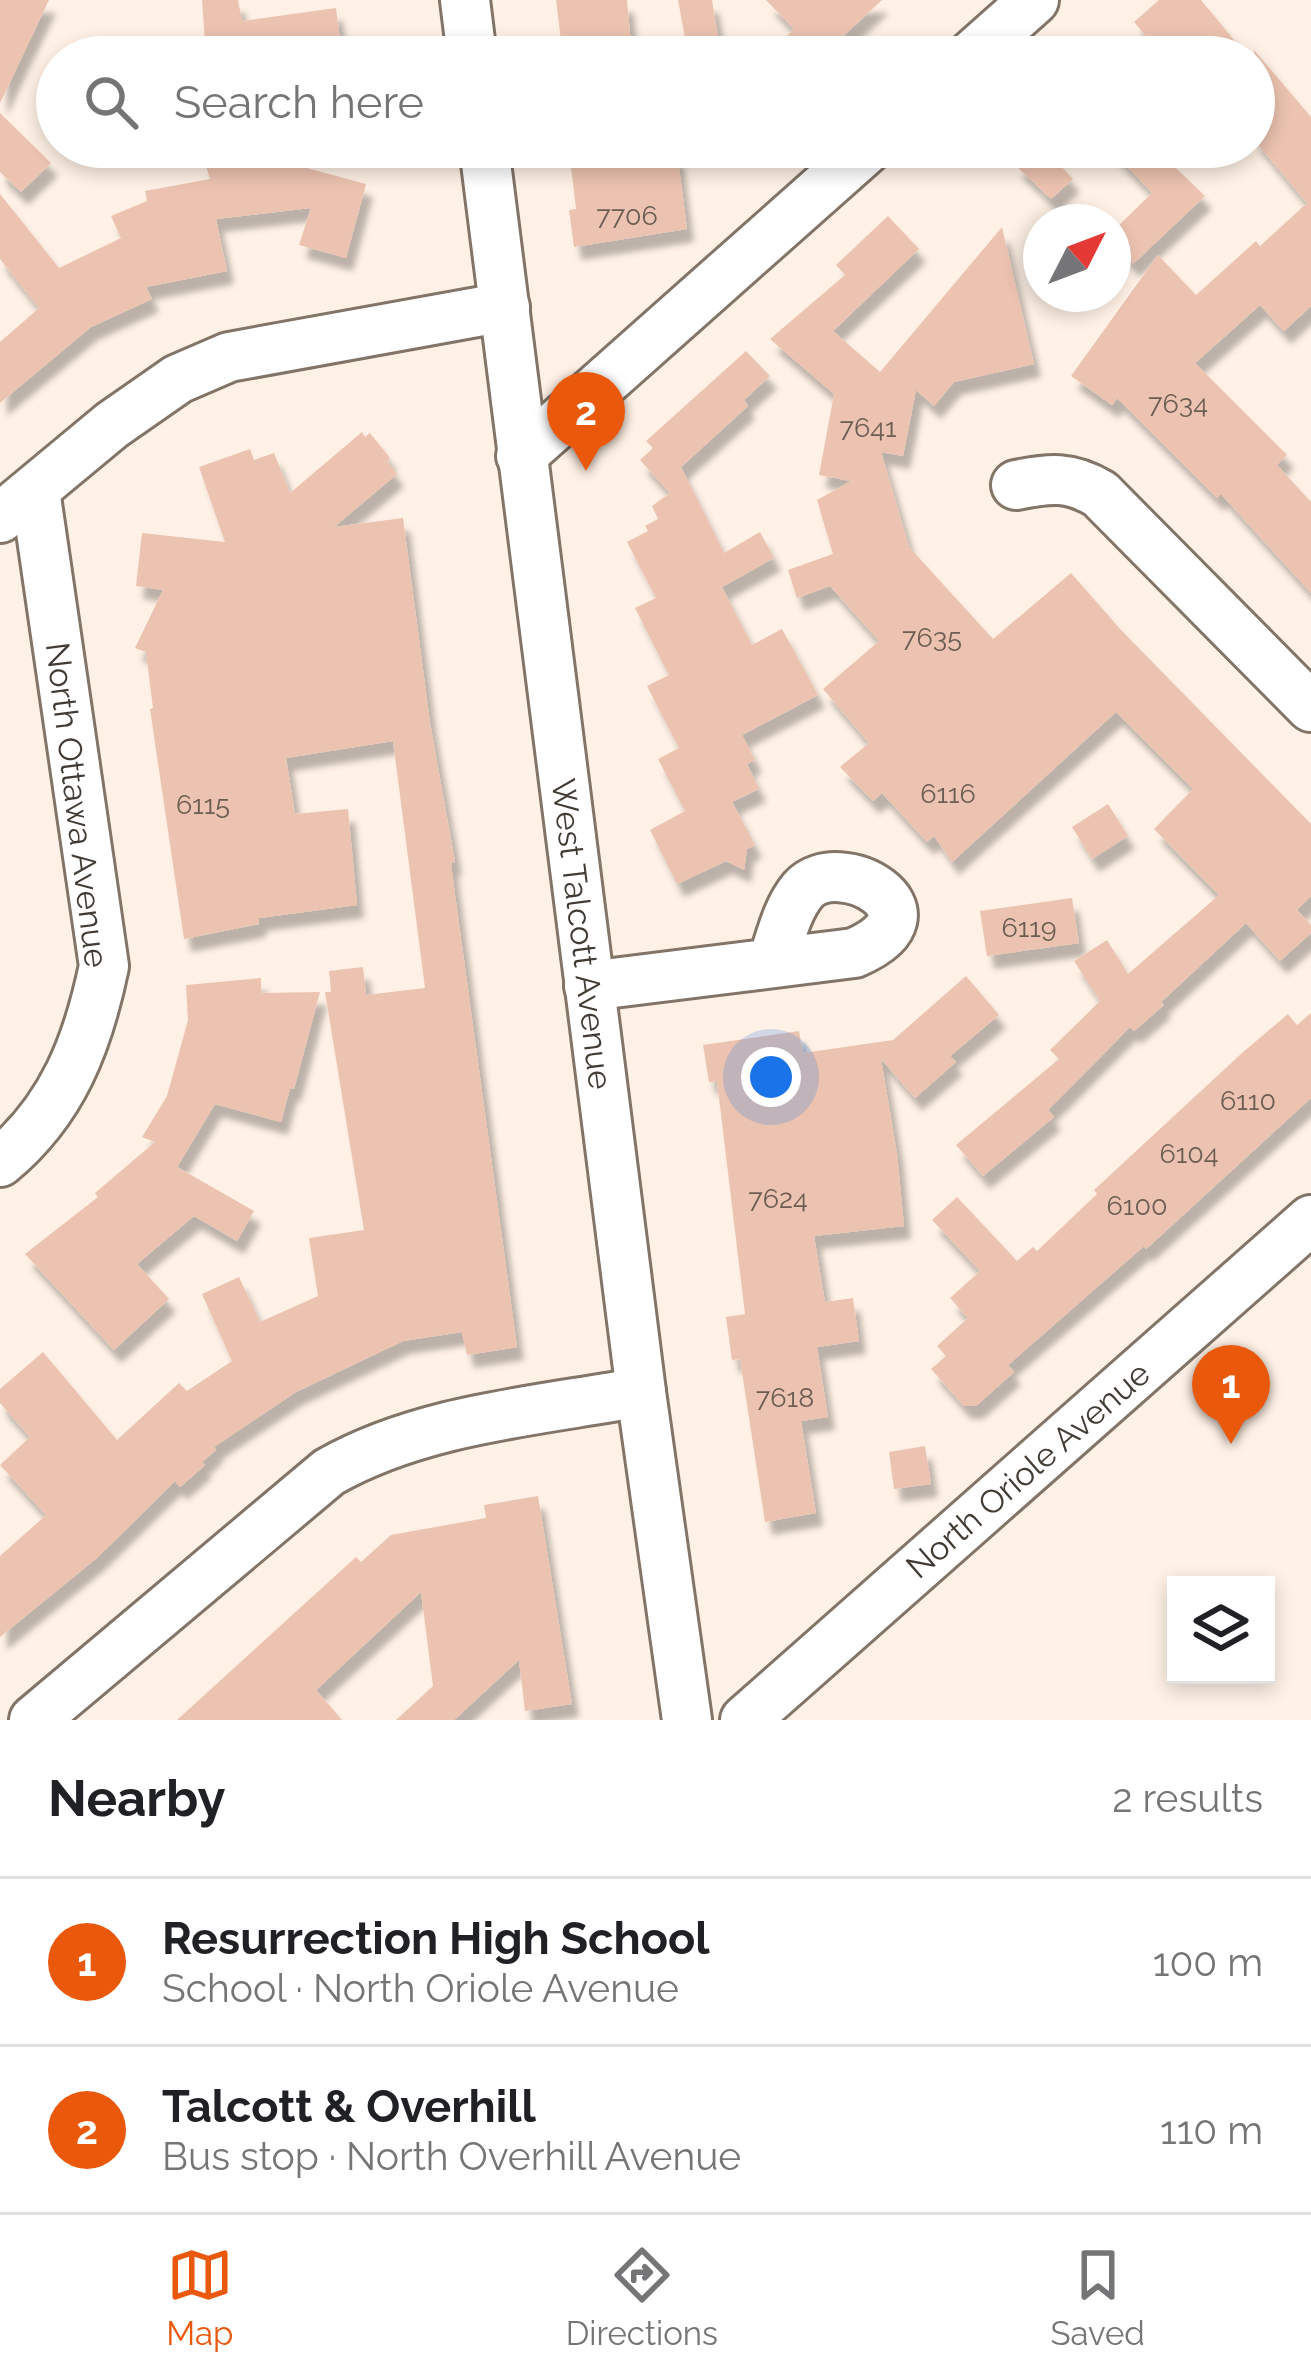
<!DOCTYPE html>
<meta charset="utf-8">
<style>
body{margin:0;font-family:Raleway,sans-serif;background:#f6f6f6;color:#202124}
.controls{position:absolute;right:36px;bottom:36px;display:grid;overflow:hidden;border-radius:0px;box-shadow:0 6px 18px #0003}
.controls button{width:108px;height:108px;display:grid;place-items:center;padding:0;border:0;border-bottom:3px solid #e0e0e0;background:#fff;color:#202124;font:60px sans-serif}
.compass{position:absolute;left:1023px;top:204px;width:108px;height:108px;border-radius:50%;background:#fff;box-shadow:0 6px 18px #0003;rotate:48deg}
.you{position:absolute;left:771px;top:1077px;width:42px;height:42px;margin:-30px;border:9px solid #fff;border-radius:50%;background:#1a73e8;box-shadow:0 0 0 18px #1a73e833}
.badge{display:grid;place-items:center;width:78px;height:78px;border-radius:50%;background:#ea580c;color:#fff;font-size:39px;font-weight:700}
.pin{position:absolute;translate:-50% -99px;filter:drop-shadow(0 3px 6px #0008)}
.pin::after{content:'';position:absolute;top:63px;width:42px;height:36px;background:inherit;clip-path:polygon(0 0,100% 0,50% 100%)}
.list{margin:0;padding:0;list-style:none}
h2{display:flex;justify-content:space-between;align-items:center;height:156px;margin:0;padding:0 48px;font-size:51px}
h2 small{font-size:39px;font-weight:400;color:#757577}
.list li{display:grid;grid-template-columns:78px 1fr auto;gap:36px;align-items:center;box-sizing:border-box;height:168px;padding:0 48px;border-top:3px solid #e0e0e0}
.list b{display:block;font-size:45px;white-space:nowrap}
.list p{margin:0;font-size:39px;white-space:nowrap;color:#757577}
.list em{font-size:39px;font-style:normal;color:#757577}
.icon{flex:none;width:66px;height:66px;fill:none;stroke:currentColor;stroke-width:2;stroke-linecap:round;stroke-linejoin:round}
.map{position:relative;flex:none;width:1311px;height:1720px;overflow:hidden}
.search{position:absolute;background:#fff;box-shadow:0 6px 18px #0003;left:36px;right:36px;top:36px;height:132px;display:flex;align-items:center;gap:30px;box-sizing:border-box;padding:0 42px;border-radius:66px;color:#757577;font-size:45px}
.sheet{height:492px;background:#fff}
nav{display:flex;justify-content:space-around;align-items:center;box-sizing:border-box;height:168px;border-top:3px solid #e0e0e0;background:#fff;font-size:33px;color:#757577}
nav a{display:grid;justify-items:center;gap:6px}
nav .on{color:#ea580c}
.map>svg:first-child{display:block}
.building{fill:#ecc3b0;filter:url(#shadow)}
.lines{fill:none;stroke-linecap:round;stroke-linejoin:round}
.minor-casing{stroke:#827466;stroke-width:54}
.minor{stroke:#fff;stroke-width:48}
.labels{text-anchor:middle;dominant-baseline:central;stroke-width:9;stroke-linejoin:round;paint-order:stroke}
.number-label{font-size:27px;fill:#6c5d53}
.street-label{font-size:33px;fill:#413b34;stroke:#fff}
</style>
<div class="map">
<svg width="1311" height="1720" viewBox="0 0 1311 1720">
<defs>
<filter id="shadow"><feDropShadow dx="7" dy="13" stdDeviation="3" flood-color="#0004"/></filter>
</defs>
<rect width="100%" height="100%" fill="#fff1e5"/>
<g class="building">
<polygon points="0,0 49,0 0,103"/>
<polygon points="202,0 238,0 242,21 336,8 342,57 206,57"/>
<polygon points="556,0 627,0 632,57 563,57"/>
<polygon points="678,0 712,0 719,43 687,48"/>
<polygon points="766,0 882,0 821,57 805,57 786,37 794,29"/>
<polygon points="1159,0 1201,0 1248,57 1164,57 1134,22"/>
<polygon points="1254,50 1311,117 1311,306 1284,331 1260,305 1195,363 1287,455 1277,465 1311,502 1311,593 1221,494 1217,498 1117,398 1112,405 1071,376 1158,255 1196,295 1256,241 1260,246 1307,203 1254,140"/>
<polygon points="0,113 51,163 21,192 0,172"/>
<polygon points="248,147 290,147 292,164 366,184 346,258 299,245 311,208 216,219 227,271 146,287 152,299 91,327 0,403 0,342 39,308 0,259 0,194 59,268 121,238 111,216 147,201 145,191 210,179 204,159 248,150"/>
<polygon points="592,147 648,147 649,154 677,152 687,229 574,247 569,210 576,209 569,150"/>
<polygon points="1033,147 1043,147 1073,179 1051,199 1015,165"/>
<polygon points="1109,147 1154,147 1205,196 1133,264 1113,244 1113,231 1152,193"/>
<polygon points="888,216 919,249 833,331 880,372 1002,227 1034,364 954,382 934,406 916,390 903,456 881,452 909,547 993,639 1071,573 1120,629 1311,824 1311,896 1297,910 1311,925 1311,933 1280,961 1246,923 1161,1002 1164,1005 1134,1031 1130,1027 1048,1110 1054,1117 983,1176 956,1145 1059,1059 1050,1050 1100,1001 1074,961 1107,940 1128,974 1219,895 1154,829 1193,789 1116,712 952,862 934,836 927,842 882,793 873,801 840,767 869,743 823,689 879,641 830,586 797,598 788,570 833,554 817,500 851,481 819,475 834,394 770,339 845,275 836,265"/>
<polygon points="746,351 770,376 744,400 748,406 681,467 724,553 760,532 774,558 722,587 752,645 782,629 818,695 742,735 755,760 747,764 759,789 732,802 755,845 747,849 744,870 726,861 677,884 650,830 685,811 658,759 679,748 647,686 669,675 635,608 656,598 627,542 648,531 645,526 658,519 652,506 670,493 640,460 653,448 646,441"/>
<polygon points="362,432 365,437 370,433 390,458 387,461 397,474 334,527 403,518 430,723 455,862 451,863 453,880 517,1347 467,1355 462,1332 403,1341 296,1392 214,1447 216,1450 202,1462 205,1465 180,1487 175,1481 98,1557 0,1637 0,1556 46,1515 0,1465 30,1437 0,1403 0,1389 43,1352 117,1440 179,1383 187,1391 232,1361 202,1294 239,1277 260,1322 318,1296 309,1238 364,1230 325,992 331,992 329,971 363,967 366,995 425,988 393,741 286,758 295,814 348,809 357,905 259,918 259,924 184,939 150,709 153,708 146,652 135,648 163,590 136,586 142,533 225,542 199,467 250,449 254,460 274,453 290,493"/>
<polygon points="1108,804 1128,836 1092,859 1072,827"/>
<polygon points="1072,898 1079,943 987,956 980,911"/>
<polygon points="966,976 999,1015 950,1056 956,1062 915,1098 881,1059 897,1154 904,1226 814,1236 825,1302 853,1298 859,1341 817,1347 828,1417 801,1421 816,1513 765,1522 740,1359 732,1360 726,1317 745,1314 717,1081 709,1082 703,1045 799,1031 803,1053 893,1040"/>
<polygon points="261,978 261,993 320,992 294,1089 290,1088 281,1122 215,1104 177,1167 254,1211 237,1241 194,1216 137,1264 169,1299 114,1350 25,1254 98,1197 95,1193 155,1142 142,1137 167,1096 188,1020 186,985"/>
<polygon points="1311,1013 1311,1098 1146,1249 1144,1246 1008,1365 1014,1372 976,1406 964,1406 931,1369 946,1356 937,1346 968,1318 950,1298 980,1271 932,1220 957,1197 1017,1261 1033,1247 1037,1251 1097,1194 1094,1190 1242,1053 1288,1014 1297,1025"/>
<polygon points="925,1446 931,1484 894,1489 889,1452"/>
<polygon points="538,1496 572,1704 525,1711 519,1660 454,1720 396,1720 433,1686 421,1592 316,1690 342,1720 177,1720 356,1557 361,1562 391,1535 486,1518 484,1505"/>
</g>
<g class="lines">
<g class="minor-casing">
<g id="minor">
<polyline points="465,0 472,57"/>
<polyline points="970,57 1034,0"/>
<polyline points="484,147 641,1392 687,1720"/>
<polyline points="521,456 869,147"/>
<path d="M1016 485C1050 478 1070 476 1100 494L1311 707"/>
<polyline points="0,518 112,425 178,379 229,357 505,307"/>
<path d="M589 986 854 953C952 912 838 850 803 890 787 909 781 937 773 960"/>
<path d="M0 1162C63 1110 88 1043 104 966L35 490"/>
<path d="M34 1720 329 1472C422 1419 537 1411 641 1392"/>
<polyline points="745,1720 1311,1220"/>
</g>
</g>
<use href="#minor" class="minor"/>
</g>
<g class="labels">
<g class="number-label">
<text x="627" y="215">7706</text>
<text x="1178" y="403">7634</text>
<text x="868" y="427">7641</text>
<text x="932" y="637">7635</text>
<text x="948" y="793">6116</text>
<text x="203" y="804">6115</text>
<text x="1029" y="927">6119</text>
<text x="1248" y="1100">6110</text>
<text x="1189" y="1153">6104</text>
<text x="778" y="1198">7624</text>
<text x="1137" y="1205">6100</text>
<text x="785" y="1397">7618</text>
</g>
<g class="street-label">
<text transform="translate(77 805) rotate(83)">North Ottawa Avenue</text>
<text transform="translate(582 934) rotate(83)">West Talcott Avenue</text>
<text transform="translate(1028 1470) rotate(-41)">North Oriole Avenue</text>
</g>
</g>
</svg>
<div class="controls">
<button><svg class="icon" aria-label="layers" viewBox="0 0 24 24"><path d="M12 4l9 5-9 5-9-5zM3 14l9 5 9-5"/></svg></button>
</div>
<svg class="compass" viewBox="-18 -18 36 36"><path d="M0-13l5 13h-10z" fill="#e53935"/><path d="M0 13l5-13h-10z" fill="#757577"/></svg>
<div class="you"></div>
<div class="pin badge" style="left:1231px;top:1444px">1</div>
<div class="pin badge" style="left:586px;top:471px">2</div>
<div class="search"><svg class="icon" aria-label="search" viewBox="0 0 24 24"><circle cx="10" cy="10" r="6"/><path d="M15 15l6 6"/></svg>Search here</div>
</div>
<section class="sheet">
<h2>Nearby<small>2 results</small></h2>
<ul class="list">
<li><span class="badge">1</span><div><b>Resurrection High School</b><p>School · North Oriole Avenue</p></div><em>100 m</em></li>
<li><span class="badge">2</span><div><b>Talcott &amp; Overhill</b><p>Bus stop · North Overhill Avenue</p></div><em>110 m</em></li>
</ul>
</section>
<nav>
<a class="on"><svg class="icon" aria-label="map" viewBox="0 0 24 24"><path d="M3 6l6-2 6 2 6-2v14l-6 2-6-2-6 2zM9 4v14M15 6v14"/></svg>Map</a>
<a><svg class="icon" aria-label="directions" viewBox="0 0 24 24"><path d="M12 3l9 9-9 9-9-9zM9 14v-3h6M13 9l2 2-2 2"/></svg>Directions</a>
<a><svg class="icon" aria-label="saved" viewBox="0 0 24 24"><path d="M7 4h10v16l-5-4-5 4z"/></svg>Saved</a>
</nav>
